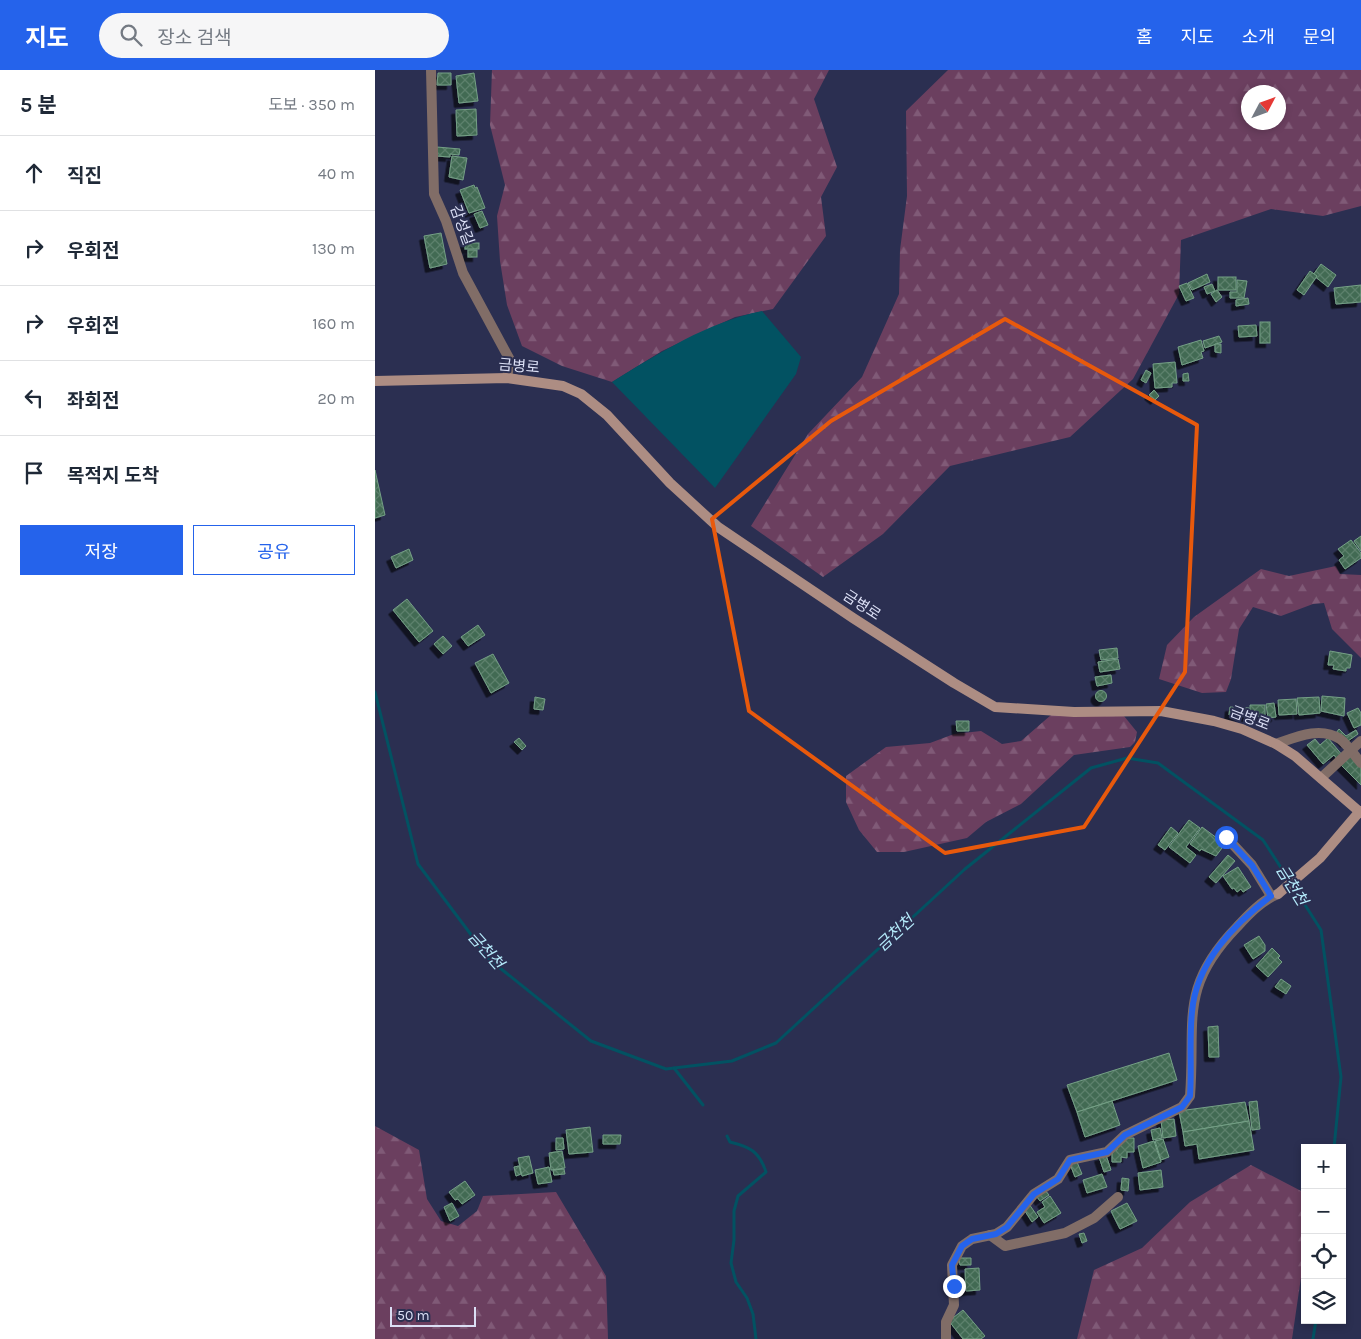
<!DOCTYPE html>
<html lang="ko">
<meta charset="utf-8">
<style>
body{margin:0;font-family:Karla,"Noto Sans KR",sans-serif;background:#f6f6f7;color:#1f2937}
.controls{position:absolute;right:15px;bottom:15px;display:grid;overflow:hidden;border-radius:0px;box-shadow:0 2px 8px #0003}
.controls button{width:45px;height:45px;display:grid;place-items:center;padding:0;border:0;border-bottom:1px solid #e0e1e3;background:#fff;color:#1f2937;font:25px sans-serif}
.compass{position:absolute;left:866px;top:15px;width:45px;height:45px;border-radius:50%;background:#fff;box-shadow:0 2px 8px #0003;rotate:49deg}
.scale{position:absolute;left:15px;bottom:12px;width:86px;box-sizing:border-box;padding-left:5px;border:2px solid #dbdff5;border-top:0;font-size:14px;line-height:18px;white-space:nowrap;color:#dbdff5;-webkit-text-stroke:4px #2b2f51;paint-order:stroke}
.stop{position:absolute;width:15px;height:15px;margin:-11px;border:4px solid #2563eb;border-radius:50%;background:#fff}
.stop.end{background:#2563eb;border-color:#fff;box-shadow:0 1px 5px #0008}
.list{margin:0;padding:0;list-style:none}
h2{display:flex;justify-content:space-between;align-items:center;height:65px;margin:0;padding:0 20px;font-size:21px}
h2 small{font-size:16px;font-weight:400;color:#747a83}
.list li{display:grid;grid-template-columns:32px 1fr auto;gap:15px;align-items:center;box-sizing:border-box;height:75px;padding:0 20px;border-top:1px solid #e0e1e3}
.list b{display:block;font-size:19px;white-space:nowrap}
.list em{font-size:16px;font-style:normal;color:#747a83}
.actions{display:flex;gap:10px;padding:15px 20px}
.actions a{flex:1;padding:11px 0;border:1px solid #2563eb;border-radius:0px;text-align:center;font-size:18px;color:#2563eb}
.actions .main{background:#2563eb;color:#fff}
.icon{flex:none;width:28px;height:28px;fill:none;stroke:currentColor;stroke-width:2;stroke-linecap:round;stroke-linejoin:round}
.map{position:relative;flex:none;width:986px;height:1269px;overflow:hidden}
header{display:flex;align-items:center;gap:30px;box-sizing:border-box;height:70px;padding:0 25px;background:#2563eb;color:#fff}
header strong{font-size:24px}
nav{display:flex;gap:28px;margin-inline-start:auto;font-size:18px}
.search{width:350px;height:45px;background:#f6f6f7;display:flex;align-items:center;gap:12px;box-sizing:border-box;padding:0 18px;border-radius:28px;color:#747a83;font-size:19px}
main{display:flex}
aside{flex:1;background:#fff}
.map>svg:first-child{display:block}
.forest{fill:url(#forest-firs);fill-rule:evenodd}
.water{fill:#025262}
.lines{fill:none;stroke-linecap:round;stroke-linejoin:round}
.stream{stroke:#025262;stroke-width:3}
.building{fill:url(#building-cross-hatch);stroke:#75a086;filter:url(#shadow)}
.street{stroke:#816d67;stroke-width:10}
.secondary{stroke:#ad8d83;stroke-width:10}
.route{stroke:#2563eb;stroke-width:6}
.marked{fill:none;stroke:#e8590c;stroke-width:4;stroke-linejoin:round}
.labels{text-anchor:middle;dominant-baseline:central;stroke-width:4;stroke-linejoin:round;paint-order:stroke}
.street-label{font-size:15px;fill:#dbdff5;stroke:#2b2f51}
.water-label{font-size:16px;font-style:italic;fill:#b6ecfc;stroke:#2b2f51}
</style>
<header>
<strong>지도</strong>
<div class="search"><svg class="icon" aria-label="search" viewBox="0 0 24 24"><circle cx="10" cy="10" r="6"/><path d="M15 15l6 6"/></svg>장소 검색</div>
<nav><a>홈</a><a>지도</a><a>소개</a><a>문의</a></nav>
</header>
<main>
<aside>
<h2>5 분<small>도보 · 350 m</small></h2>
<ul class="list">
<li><svg class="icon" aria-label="ahead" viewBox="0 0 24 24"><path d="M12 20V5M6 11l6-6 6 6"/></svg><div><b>직진</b></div><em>40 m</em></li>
<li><svg class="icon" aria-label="right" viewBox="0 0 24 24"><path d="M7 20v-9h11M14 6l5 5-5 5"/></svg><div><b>우회전</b></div><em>130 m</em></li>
<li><svg class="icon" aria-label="right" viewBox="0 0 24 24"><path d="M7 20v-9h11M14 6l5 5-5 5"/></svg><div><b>우회전</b></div><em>160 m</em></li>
<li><svg class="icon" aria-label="left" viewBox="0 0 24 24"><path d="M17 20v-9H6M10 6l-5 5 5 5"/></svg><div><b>좌회전</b></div><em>20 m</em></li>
<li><svg class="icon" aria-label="arrive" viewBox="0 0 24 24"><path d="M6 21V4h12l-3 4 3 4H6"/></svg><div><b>목적지 도착</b></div></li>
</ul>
<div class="actions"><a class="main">저장</a><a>공유</a></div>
</aside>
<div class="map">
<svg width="986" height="1269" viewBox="0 0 986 1269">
<defs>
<pattern id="forest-firs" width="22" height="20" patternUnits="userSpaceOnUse" patternTransform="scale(1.25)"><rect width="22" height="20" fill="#6b3f5f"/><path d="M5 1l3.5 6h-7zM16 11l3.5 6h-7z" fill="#805a77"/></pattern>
<pattern id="building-cross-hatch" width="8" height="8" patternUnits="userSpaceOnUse" patternTransform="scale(1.25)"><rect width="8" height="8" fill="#426b53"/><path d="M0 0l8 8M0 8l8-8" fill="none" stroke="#5d806c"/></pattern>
<filter id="shadow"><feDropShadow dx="-4.5" dy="4.5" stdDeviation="0" flood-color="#0009"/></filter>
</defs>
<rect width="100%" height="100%" fill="#2b2f51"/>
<g class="forest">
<polygon points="117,0 454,0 439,29 462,97 446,127 451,166 398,239 360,247 287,281 237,312 187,296 147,276 132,235 125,191 122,146 130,115 115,55"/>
<path d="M573 0H986V136L948 146 896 139 806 170 804 224 758 309 695 367 575 396 508 464 448 507 376 456 433 364 487 307 524 224 525 180 532 126 531 41ZM874 22H904V52H874Z"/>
<polygon points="961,496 965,504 986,505 986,588 957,559 949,533 938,534 906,546 878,537 864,559 856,609 851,622 827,623 784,609 792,575 819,547 886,499 914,506"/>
<polygon points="676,645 749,646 762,662 760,672 755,677 699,685 646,734 611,752 592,768 529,782 502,782 484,760 471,732 471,706 511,677 555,673 579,664 606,661 627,674 646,671"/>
<polygon points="0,1056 44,1080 52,1129 66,1151 83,1156 102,1141 108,1126 181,1122 231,1206 233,1269 0,1269"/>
<polygon points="876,1095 930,1123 930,1180 917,1269 702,1269 719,1200 767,1178 815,1132"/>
</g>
<path class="water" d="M387 241 426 287 421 304 340 418 237 312C284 283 333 252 387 241Z"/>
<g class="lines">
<g class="stream">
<polyline points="0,622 43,794 115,890 216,971 291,999 357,991 401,973 590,799 716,698 752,688 783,693 888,770 914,810"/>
<polyline points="918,816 946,860 966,1007 959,1078"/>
<polyline points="299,998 328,1035"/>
<path d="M352 1066 355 1072C375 1077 384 1081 391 1102L363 1126 359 1141V1170L356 1193 361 1212 372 1228 378 1244 381 1269"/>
<polyline points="938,1269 941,1250"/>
</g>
</g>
<g class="building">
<polygon points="63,3 76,3 76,15 62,15"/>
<polygon points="99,3 103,31 84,33 81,6"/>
<polygon points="101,39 102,65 82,66 81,40"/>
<polygon points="62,77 85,79 84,85 75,84 75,87 61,86"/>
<polygon points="77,86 92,88 88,110 74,107"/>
<polygon points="99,115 100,118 102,117 110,138 94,143 85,120"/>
<polygon points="107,141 113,155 105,158 99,144"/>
<polygon points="66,163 72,194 55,198 49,166"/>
<rect x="90" y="173" width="14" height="6"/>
<rect x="93" y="180" width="9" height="7"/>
<polygon points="946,194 961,205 953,217 938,205"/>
<polygon points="935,201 942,206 929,225 922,220"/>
<polygon points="832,204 835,212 817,220 813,213"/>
<rect x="843" y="207" width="18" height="13"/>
<polygon points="862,210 872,211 869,228 855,228 855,222 862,222"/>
<polygon points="812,213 819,228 811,231 804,216"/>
<polygon points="837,214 840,221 832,224 829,217"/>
<polygon points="986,215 986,232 961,234 959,218"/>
<polygon points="842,220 847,227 841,232 836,224"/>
<polygon points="873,228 874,234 861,236 861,230"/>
<rect x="885" y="252" width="10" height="21"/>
<polygon points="881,255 882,266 864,267 863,256"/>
<polygon points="844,266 847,272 830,278 828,271"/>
<polygon points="826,270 829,281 826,282 828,288 807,295 803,277"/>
<polygon points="840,274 846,274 846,283 840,282"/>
<polygon points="800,292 802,313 797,313 797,317 780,318 778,294"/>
<polygon points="771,300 776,303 771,313 766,310"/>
<polygon points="813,303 814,311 808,311 808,304"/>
<polygon points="779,320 784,326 780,330 774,325"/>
<polygon points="0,400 10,445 0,448"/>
<polygon points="986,466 986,481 979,471"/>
<polygon points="976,470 986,483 986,488 970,499 964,490 969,486 963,479"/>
<polygon points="34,479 38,490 21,498 16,487"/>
<polygon points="32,529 58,561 44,572 18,540"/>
<polygon points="103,555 110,565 93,576 86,567"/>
<polygon points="68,566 77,576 68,584 59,574"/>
<polygon points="742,578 743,588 726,590 724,580"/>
<polygon points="955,581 977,585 975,598 971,598 971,601 958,599 959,595 953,595"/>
<polygon points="118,584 134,613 116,623 100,593"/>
<polygon points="743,589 745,599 725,602 723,592"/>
<polygon points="736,605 737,613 722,616 720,607"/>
<circle cx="726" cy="626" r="5.5"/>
<polygon points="947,626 970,628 969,646 946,641"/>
<polygon points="160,627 170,629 168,640 159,639"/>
<polygon points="944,627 945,643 924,645 922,628"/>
<polygon points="921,629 922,644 904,645 903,630"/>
<polygon points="899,633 901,647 893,648 891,634"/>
<polygon points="875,635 890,635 890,646 875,647"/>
<polygon points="855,637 874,638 873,647 854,645"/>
<polygon points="983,638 986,643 986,655 979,658 972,643"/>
<polygon points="581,651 594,651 594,661 582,661"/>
<polygon points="964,659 971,666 981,660 983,664 970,673 961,663"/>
<polygon points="144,668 151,676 147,680 139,672"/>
<polygon points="953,668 968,686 963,690 959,685 948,694 932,675 940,669 945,675"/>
<polygon points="976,685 986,696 986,715 966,695"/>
<polygon points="814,750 825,758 811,777 821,785 815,793 794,777"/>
<polygon points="796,757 803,763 790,780 783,775"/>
<polygon points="827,757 850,774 841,786 826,779 825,781 815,774"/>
<polygon points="853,785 860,791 841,813 834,807"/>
<polygon points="863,797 876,817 868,822 866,819 862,822 859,818 857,819 848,806"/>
<polygon points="884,866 890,875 890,881 878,889 869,875"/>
<polygon points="897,878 905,886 903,888 907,892 893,907 881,896"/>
<polygon points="906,909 916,916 911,924 900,917"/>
<polygon points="843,956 844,987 834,987 833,957"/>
<polygon points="794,983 802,1010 702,1042 692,1015"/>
<polygon points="737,1031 745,1055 710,1067 702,1042"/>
<polygon points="882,1031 885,1059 877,1060 874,1032"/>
<polygon points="870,1032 874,1051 808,1062 804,1041"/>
<polygon points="799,1049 801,1066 788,1068 786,1050"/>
<polygon points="874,1051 879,1080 824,1089 822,1074 810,1076 808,1062"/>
<polygon points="215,1057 218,1082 194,1084 191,1060"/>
<polygon points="785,1058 787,1068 778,1070 776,1060"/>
<polygon points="228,1065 246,1065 245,1074 228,1074"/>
<polygon points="181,1068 188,1068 189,1079 181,1080"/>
<polygon points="742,1068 759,1068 759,1082 752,1082 752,1088 746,1087 746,1092 737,1092 737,1080 742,1080"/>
<polygon points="788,1069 794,1087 786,1090 780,1071"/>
<polygon points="779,1071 786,1092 768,1098 763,1076"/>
<polygon points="187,1081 190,1098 176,1100 174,1083"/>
<polygon points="731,1085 736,1100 729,1102 724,1087"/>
<polygon points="154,1086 158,1103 147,1106 143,1088"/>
<polygon points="702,1092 707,1104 700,1107 695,1094"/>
<polygon points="144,1096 146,1104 141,1106 139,1097"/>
<polygon points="174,1097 177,1112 163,1114 160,1100"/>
<polygon points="189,1099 190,1104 179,1105 178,1100"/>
<polygon points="786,1100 788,1117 765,1120 763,1103"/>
<polygon points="727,1104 732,1117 712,1123 708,1110"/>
<polygon points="747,1108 754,1109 753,1121 746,1120"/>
<polygon points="90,1111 100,1125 87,1134 83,1129 80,1130 74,1122"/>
<polygon points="670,1120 674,1125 665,1131 662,1127"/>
<polygon points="675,1126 686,1143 669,1153 662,1142 670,1137 667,1132"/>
<polygon points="77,1133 84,1146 75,1151 69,1137"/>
<polygon points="752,1133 762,1151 745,1159 736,1141"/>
<polygon points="654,1134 663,1147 657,1152 648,1138"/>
<polygon points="709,1163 712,1171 707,1173 704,1164"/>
<polygon points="584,1188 596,1188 596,1195 585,1195"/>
<polygon points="604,1198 605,1220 591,1221 590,1199"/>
<polygon points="588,1240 610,1266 606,1269 588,1269 574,1251"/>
</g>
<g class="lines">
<g class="street">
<polyline points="56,0 59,124 71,151 88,203 135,290 132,308"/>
<path d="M901 674C921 667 945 656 965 669 973 675 980 686 986 693"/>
<polyline points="946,708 986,671"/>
<polyline points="851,767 877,795 896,826"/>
<polyline points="615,1165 630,1176 690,1163 719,1148 743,1127"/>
<path d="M571 1269V1252L579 1235 577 1195 587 1176 597 1169 621 1164 632 1157 659 1124 683 1109 695 1090 732 1082 750 1065 807 1037 815 1026C821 951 803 918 862 857 873 845 887 830 903 824"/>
</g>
<g class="secondary">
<polyline points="0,311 132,308 188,316 206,324 232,345 295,413 343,457 478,548 579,613 620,637 699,642 786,641 839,651 867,659 901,674 920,686 986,743"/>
<polyline points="903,824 945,788 985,741"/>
</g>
</g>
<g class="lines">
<path class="route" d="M579 1216 577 1195 587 1176 597 1169 621 1164 632 1157 659 1124 683 1109 695 1090 732 1082 750 1065 807 1037 815 1026C817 998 814 970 817 942 821 893 858 855 896 826L877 795 851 767"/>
</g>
<path class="marked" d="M630 249 822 355 810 602 709 757 570 783 374 641 337 449 456 351Z"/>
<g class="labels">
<g class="street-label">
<text transform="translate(87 155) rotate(70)">감성길</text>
<text transform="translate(144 296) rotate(5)">금병로</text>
<text transform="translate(487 535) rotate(33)">금병로</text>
<text transform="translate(875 648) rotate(21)">금병로</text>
</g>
<g class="water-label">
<text transform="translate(917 815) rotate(58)">금천천</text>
<text transform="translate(520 863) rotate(-43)">금천천</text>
<text transform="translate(111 880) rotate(48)">금천천</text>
</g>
</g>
</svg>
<div class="controls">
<button>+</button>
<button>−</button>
<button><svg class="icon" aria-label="locate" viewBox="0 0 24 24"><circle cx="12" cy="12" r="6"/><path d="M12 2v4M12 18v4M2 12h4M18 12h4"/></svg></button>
<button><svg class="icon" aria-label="layers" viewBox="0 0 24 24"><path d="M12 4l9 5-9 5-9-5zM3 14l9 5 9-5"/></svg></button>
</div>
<svg class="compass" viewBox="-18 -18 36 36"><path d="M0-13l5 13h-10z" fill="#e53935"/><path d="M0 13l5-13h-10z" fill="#747a83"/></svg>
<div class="scale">50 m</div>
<div class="stop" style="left:851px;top:767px"></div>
<div class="stop end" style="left:579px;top:1216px"></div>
</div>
</main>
